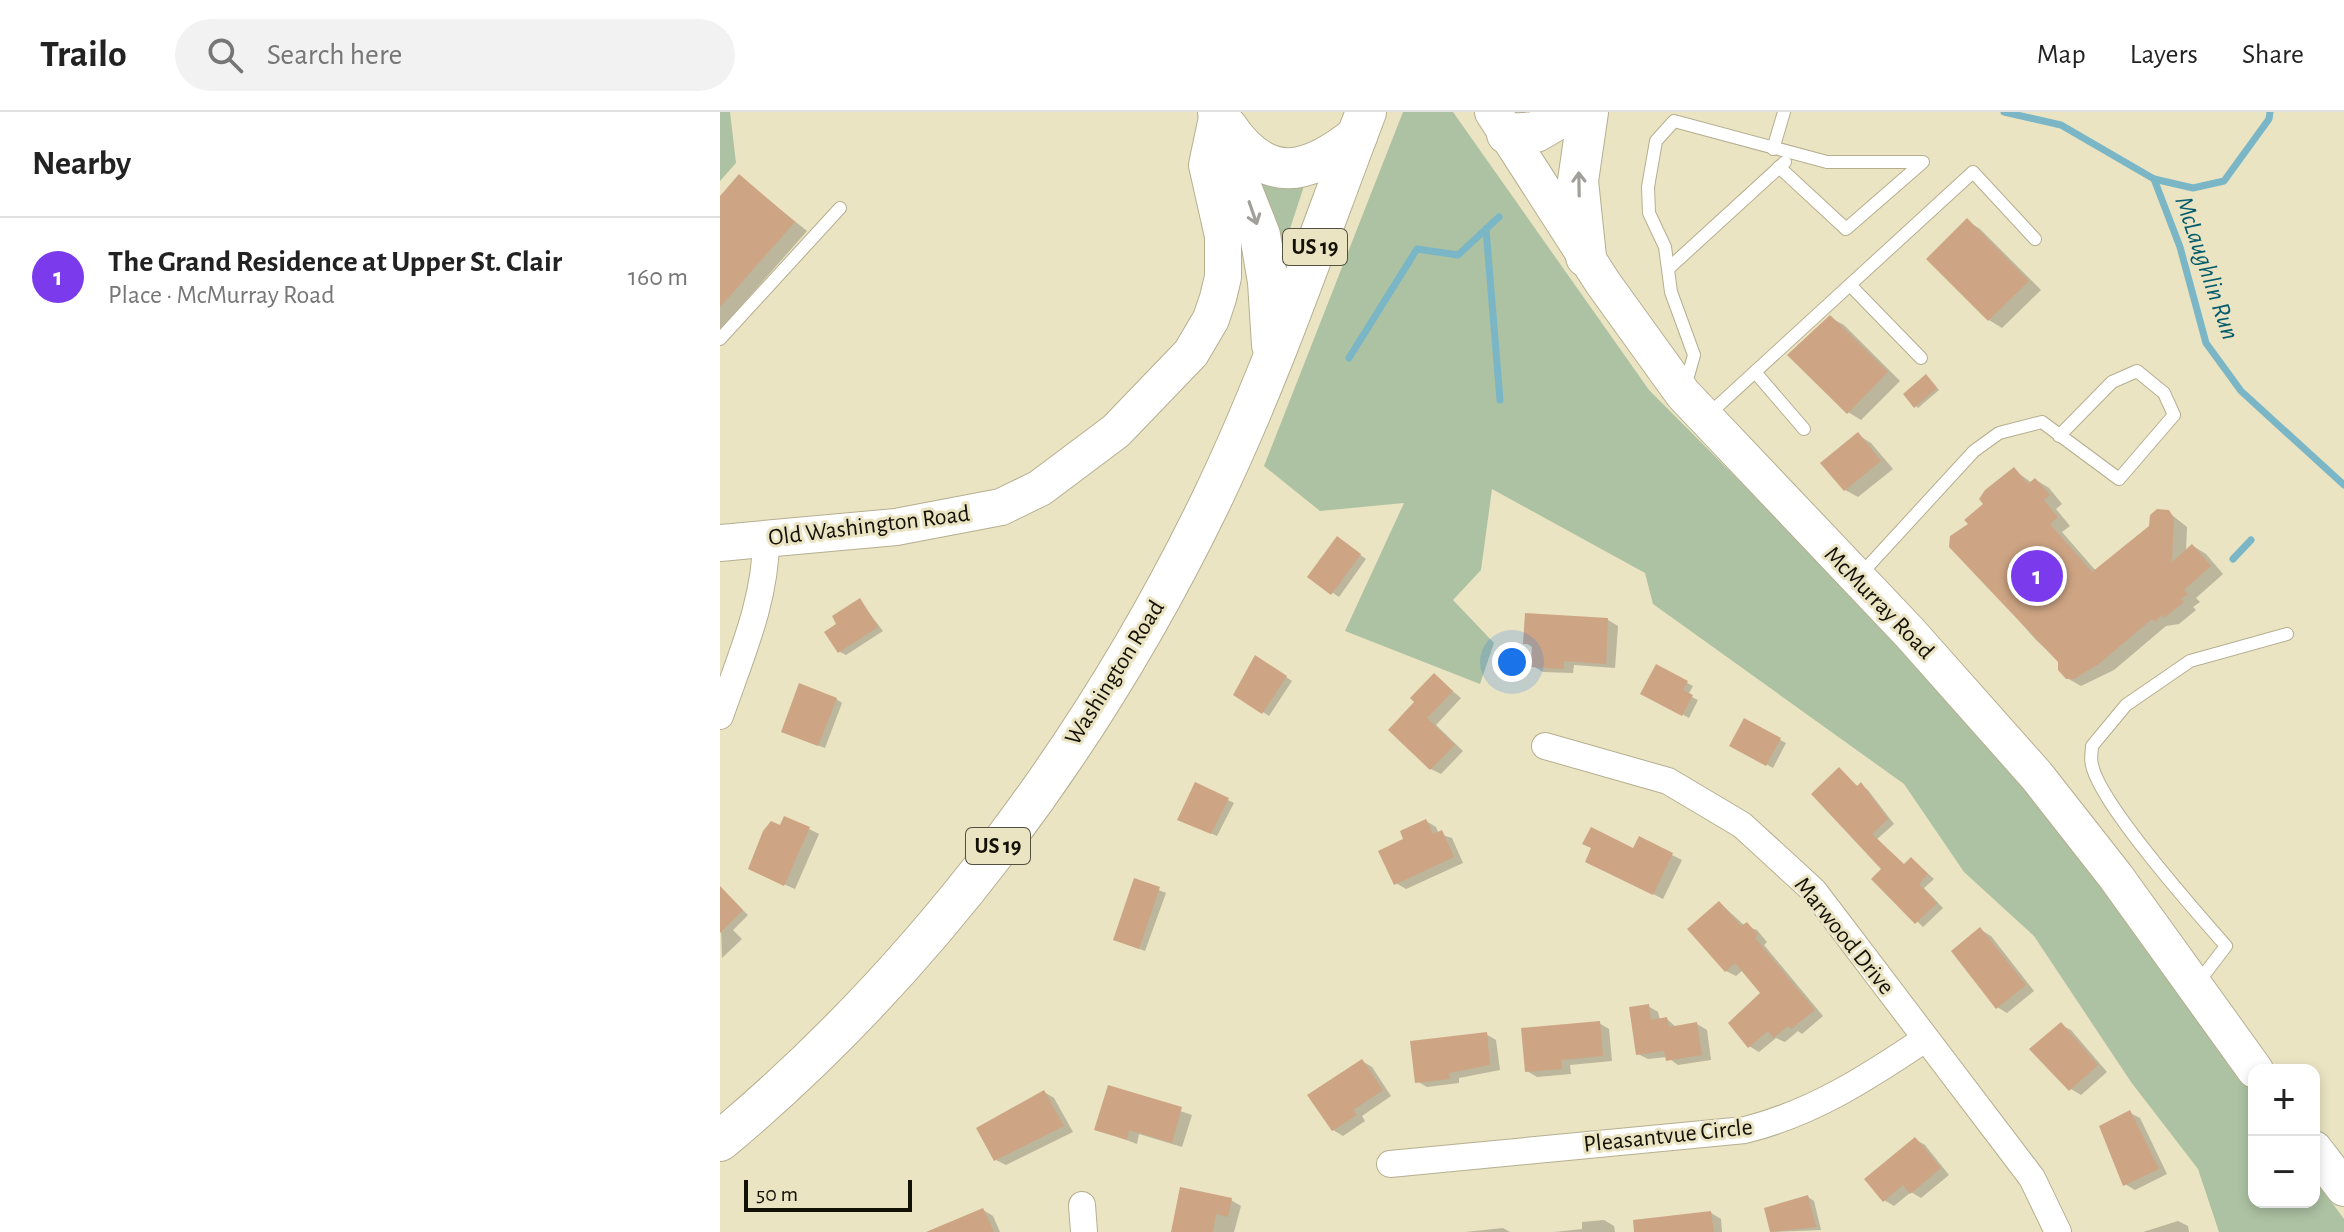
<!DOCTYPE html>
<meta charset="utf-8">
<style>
body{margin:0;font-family:"Alegreya Sans",sans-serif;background:#f2f2f2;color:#222}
.controls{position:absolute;right:24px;bottom:24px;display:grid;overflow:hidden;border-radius:16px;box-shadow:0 4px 12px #0003}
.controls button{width:72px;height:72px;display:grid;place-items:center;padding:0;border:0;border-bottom:2px solid #e0e0e0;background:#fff;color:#222;font:40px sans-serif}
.scale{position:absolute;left:24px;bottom:20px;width:168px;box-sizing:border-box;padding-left:8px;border:4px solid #131006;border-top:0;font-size:22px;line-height:28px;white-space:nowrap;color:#131006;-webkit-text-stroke:6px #eae4c3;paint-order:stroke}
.you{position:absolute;left:792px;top:550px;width:28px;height:28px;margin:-20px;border:6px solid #fff;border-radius:50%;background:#1a73e8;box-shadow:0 0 0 12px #1a73e833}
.badge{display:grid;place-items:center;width:52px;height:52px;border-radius:50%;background:#7c3aed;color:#fff;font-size:26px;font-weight:700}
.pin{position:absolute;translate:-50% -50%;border:4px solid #fff;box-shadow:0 2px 8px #0006}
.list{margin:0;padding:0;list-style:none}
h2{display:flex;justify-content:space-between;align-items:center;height:104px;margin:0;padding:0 32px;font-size:34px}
h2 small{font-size:26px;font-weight:400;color:#767676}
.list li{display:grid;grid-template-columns:52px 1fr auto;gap:24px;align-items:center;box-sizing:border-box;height:120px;padding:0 32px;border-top:2px solid #e0e0e0}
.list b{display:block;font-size:30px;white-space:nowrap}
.list p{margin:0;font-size:26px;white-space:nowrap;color:#767676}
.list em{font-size:26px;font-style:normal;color:#767676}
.icon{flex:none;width:44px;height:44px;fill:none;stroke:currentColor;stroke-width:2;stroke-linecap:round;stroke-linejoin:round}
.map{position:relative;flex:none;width:1624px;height:1120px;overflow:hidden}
header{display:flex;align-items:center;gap:48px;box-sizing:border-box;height:112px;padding:0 40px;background:#fff;border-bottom:2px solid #e0e0e0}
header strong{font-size:38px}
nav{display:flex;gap:44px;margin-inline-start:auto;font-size:28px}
.search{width:560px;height:72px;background:#f2f2f2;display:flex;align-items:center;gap:20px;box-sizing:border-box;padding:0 28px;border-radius:44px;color:#767676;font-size:30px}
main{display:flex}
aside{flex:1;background:#fff}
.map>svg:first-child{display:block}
.green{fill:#adc2a3}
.shadow{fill:#0003}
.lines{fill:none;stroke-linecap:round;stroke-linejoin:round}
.stream{stroke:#7ab6c6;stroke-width:7}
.building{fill:#cea584}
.lane-casing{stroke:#b5af90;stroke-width:14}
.street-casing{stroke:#b5af90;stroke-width:28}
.secondary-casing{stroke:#b5af90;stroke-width:38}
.primary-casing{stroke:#b5af90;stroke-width:42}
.lane{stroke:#fff;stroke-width:12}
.street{stroke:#fff;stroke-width:26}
.secondary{stroke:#fff;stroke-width:36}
.primary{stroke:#fff;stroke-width:40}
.oneway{stroke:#a19f9b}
.labels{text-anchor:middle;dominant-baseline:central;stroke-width:6;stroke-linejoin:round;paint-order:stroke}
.shield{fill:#eae4c3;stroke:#54503f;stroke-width:2}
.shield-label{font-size:22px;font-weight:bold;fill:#131006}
.street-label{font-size:24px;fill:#131006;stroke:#eae4c3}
.water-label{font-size:26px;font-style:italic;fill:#035c6d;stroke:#eae4c3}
</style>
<header>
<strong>Trailo</strong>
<div class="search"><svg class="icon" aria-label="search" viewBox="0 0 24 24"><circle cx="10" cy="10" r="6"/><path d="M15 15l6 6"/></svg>Search here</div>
<nav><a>Map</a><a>Layers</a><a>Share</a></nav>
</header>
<main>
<aside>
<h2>Nearby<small></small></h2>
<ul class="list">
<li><span class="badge">1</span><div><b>The Grand Residence at Upper St. Clair</b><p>Place · McMurray Road</p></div><em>160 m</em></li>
</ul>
</aside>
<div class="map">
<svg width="1624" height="1120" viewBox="0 0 1624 1120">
<rect width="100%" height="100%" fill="#eae4c3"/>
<g class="green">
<polygon points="0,0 10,0 16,51 0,69"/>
<polygon points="683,0 733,0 929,278 1186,536 1368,753 1534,983 1534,1090 1594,1090 1594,1066 1624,1107 1624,1120 1499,1120 1478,1057 1411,970 1314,824 1244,760 1184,672 933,492 925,461 772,377 761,458 733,488 774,531 760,572 625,519 684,391 600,399 544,354"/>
<polygon points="542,69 584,74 562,141 539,71"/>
</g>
<g class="shadow">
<polygon points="20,65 87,119 0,218 0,87"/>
<polygon points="1247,109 1260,117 1321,178 1282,216 1269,208"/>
<polygon points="1111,206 1124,213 1180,269 1141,308 1128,300"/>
<polygon points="1209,266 1219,278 1198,296 1196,294"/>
<polygon points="1138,323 1151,331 1173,357 1138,385 1125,378"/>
<polygon points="1294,358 1312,371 1316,368 1329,376 1342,392 1336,397 1350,414 1342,420 1376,459 1448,400 1467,415 1466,440 1473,434 1486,442 1503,462 1476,486 1480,490 1473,495 1476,498 1459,512 1446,514 1394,558 1361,574 1347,566 1340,550 1316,528 1242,442 1251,413"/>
<polygon points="624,431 646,447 619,485 590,465"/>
<polygon points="140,489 163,519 126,543 120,540 119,512"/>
<polygon points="888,508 898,514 895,556 854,553 853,561 823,560 813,554 814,536 805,531"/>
<polygon points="536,545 572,569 549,604 516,582"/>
<polygon points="937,555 973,574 968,583 978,588 969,606 923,581"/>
<polygon points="714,564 741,586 716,613 743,639 721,662 711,657 697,590"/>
<polygon points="116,587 122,591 105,636 70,623"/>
<polygon points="1025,609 1066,631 1053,656 1012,633"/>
<polygon points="1119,658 1138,675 1147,677 1174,712 1157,727 1185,754 1192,747 1214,767 1204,776 1223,796 1203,815 1154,767 1164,757"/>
<polygon points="508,688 514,691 497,724 465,710"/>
<polygon points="706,709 716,715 719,722 732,726 743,751 686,777 676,771 686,728"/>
<polygon points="61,716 89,717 99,722 75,777 40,762"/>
<polygon points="920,727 962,748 943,787 877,754 914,739"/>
<polygon points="416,769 446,781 425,839 401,830"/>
<polygon points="4,780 28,803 13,818 22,827 2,846 0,784"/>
<polygon points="1000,791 1025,814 1037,818 1047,830 1044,833 1103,904 1082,922 1078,919 1065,930 1056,926 1039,940 1029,934 1043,882 1023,858 1016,864 1006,859"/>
<polygon points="1261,818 1271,824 1314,879 1287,901 1277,895"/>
<polygon points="928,894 938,900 940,908 947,907 957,916 977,912 987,918 991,948 958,953 947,945 928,947 918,942"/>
<polygon points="879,911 889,917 892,949 850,953 851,962 817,965 807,959"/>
<polygon points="1341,913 1351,918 1387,960 1361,983 1351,977"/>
<polygon points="766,922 776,928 780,958 739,966 739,971 707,975 697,969"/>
<polygon points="642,949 652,955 671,984 642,1004 645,1009 623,1024 613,1018"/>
<polygon points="389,975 472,1003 462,1035 419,1022 417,1032 377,1017"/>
<polygon points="324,980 334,986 353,1020 286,1053 276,1048"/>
<polygon points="1410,1001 1420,1006 1447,1062 1415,1078 1405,1072"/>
<polygon points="1195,1027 1205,1033 1229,1063 1201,1086 1191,1080 1174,1094 1164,1088"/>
<polygon points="1088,1085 1094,1089 1101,1118 1052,1120 1047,1097"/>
<polygon points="511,1088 521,1094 514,1120 453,1120"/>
<polygon points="263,1098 273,1104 280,1120 226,1120"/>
<polygon points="991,1101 1001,1107 1002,1120 930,1120"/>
<polygon points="884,1108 894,1114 895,1120 834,1120 862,1117 862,1110"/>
<polygon points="1458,1109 1468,1114 1469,1120 1423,1120"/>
<polygon points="783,1116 790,1120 745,1120"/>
</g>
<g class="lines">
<g class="stream">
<polyline points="1284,0 1341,13 1434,67 1460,135 1486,231 1521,279 1624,373"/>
<polyline points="1434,67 1473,76 1504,69 1549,7 1550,0"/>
<polyline points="766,117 780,288"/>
<polyline points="629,246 697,137 738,143 779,105"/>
<polyline points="1513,447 1531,428"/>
</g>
</g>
<g class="building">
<polygon points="19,62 75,110 0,195 0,84"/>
<polygon points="1247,106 1309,169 1268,209 1206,147"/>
<polygon points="1110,203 1168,260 1127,302 1067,243"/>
<polygon points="1206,262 1217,276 1194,296 1183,282"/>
<polygon points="1138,320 1161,349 1124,379 1100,351"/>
<polygon points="1294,355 1308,372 1315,366 1330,383 1324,388 1338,405 1330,412 1372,460 1429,414 1430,403 1437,397 1449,398 1454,406 1452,450 1472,432 1491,454 1464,478 1468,482 1461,487 1464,490 1444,506 1442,503 1435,510 1432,507 1380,551 1354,567 1346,567 1338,558 1338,550 1229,435 1230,424 1248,412 1244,408 1263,392 1259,387 1265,378"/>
<polygon points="617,424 641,442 611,483 587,465"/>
<polygon points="140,486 158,515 118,541 104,520 116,512 112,504"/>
<polygon points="805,501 888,506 886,552 844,549 844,557 811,555 812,532 803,532"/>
<polygon points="535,543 567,564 542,602 513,583"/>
<polygon points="936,552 968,569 963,578 973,583 962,604 920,582"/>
<polygon points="714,561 733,579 707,606 735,633 710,658 668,618 694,590 690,586"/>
<polygon points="79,571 117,586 98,634 61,620"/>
<polygon points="1024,606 1061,626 1046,654 1009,634"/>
<polygon points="1119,655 1137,674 1141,670 1168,707 1152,722 1184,752 1191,745 1208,762 1199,772 1217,791 1195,812 1151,767 1161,757 1091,682"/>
<polygon points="475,670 509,686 491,722 457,708"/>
<polygon points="64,704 90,715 64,774 28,757 43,719 51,709 60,713"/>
<polygon points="706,707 713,722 722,718 734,745 674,773 658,739 683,727 680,719"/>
<polygon points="871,715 913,736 919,724 953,741 933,783 865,750 871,736 862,732"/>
<polygon points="414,766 440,775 419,837 393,828"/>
<polygon points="0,774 23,798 0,821"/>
<polygon points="999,789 1021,814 1027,810 1038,823 1035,826 1095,898 1071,917 1068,914 1053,926 1048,919 1028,936 1008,911 1040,881 1015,851 1005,860 967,817"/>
<polygon points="1260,815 1306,873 1276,897 1231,839"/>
<polygon points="929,892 931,908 947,905 949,915 977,910 982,943 946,949 944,939 916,943 909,895"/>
<polygon points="880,909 883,944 841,948 842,957 805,960 801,916"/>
<polygon points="1341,910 1378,953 1349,979 1309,937"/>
<polygon points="767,920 770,953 729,961 730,967 695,971 690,929"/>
<polygon points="642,947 663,978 633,998 637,1003 612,1019 587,983"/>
<polygon points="388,973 462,995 452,1031 409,1018 407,1028 374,1018"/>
<polygon points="324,978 344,1014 274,1049 256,1016"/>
<polygon points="1410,998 1439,1057 1403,1074 1379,1014"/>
<polygon points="1195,1025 1221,1056 1190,1082 1183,1073 1163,1090 1144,1067"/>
<polygon points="460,1075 512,1086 508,1105 496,1102 493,1120 451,1120"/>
<polygon points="1088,1083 1096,1115 1050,1120 1044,1096"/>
<polygon points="263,1096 274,1120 206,1120"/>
<polygon points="991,1099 994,1120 914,1120 913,1108"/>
</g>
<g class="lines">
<g class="lane-casing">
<g id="lane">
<polyline points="1053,37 1064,0"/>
<polyline points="949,156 1065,50"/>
<polyline points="1130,173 1201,246"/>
<polyline points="0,227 120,96"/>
<polyline points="1035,260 1084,317"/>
<polyline points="965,275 974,243 951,180 945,135 929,101 928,75 936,29 954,9 1107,50 1203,50 1126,117 1059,55"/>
<polyline points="989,302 1253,60 1315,127"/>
<polyline points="1141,462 1254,339 1279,321 1322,310 1399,367 1454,303 1444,281 1417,259 1392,270 1339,324"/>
<path d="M1477 872 1506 834C1476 800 1380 692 1372 653 1370 647 1372 639 1372 634L1406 593 1470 549 1567 522"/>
</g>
</g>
<g class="street-casing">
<g id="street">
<path d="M0 604C20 546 46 489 46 427"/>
<polyline points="825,634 948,669 1022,713 1094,779 1312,1066 1338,1120"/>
<path d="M670 1052 1025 1018C1093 1001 1147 966 1205 927"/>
<polyline points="362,1093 364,1120"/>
</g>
</g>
<g class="secondary-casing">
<g id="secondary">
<polyline points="773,0 883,171 963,282 1189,520 1316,663 1396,765 1535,958"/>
<polyline points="0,431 176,415 281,395 320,376 396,319 471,241 491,207 498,186 503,165 503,124 487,53 498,1"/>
<polyline points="1594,1037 1624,1076"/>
</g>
</g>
<g class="primary-casing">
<g id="primary">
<polyline points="498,0 510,47 540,123 548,170 552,233"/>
<path d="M507 15C547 74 588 63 637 24"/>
<polyline points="787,22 816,20 850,0"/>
<polyline points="866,145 858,69 868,0"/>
<path d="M0 1029C206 857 373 632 490 391 551 265 596 131 646 0"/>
</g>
</g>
<use href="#lane" class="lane"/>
<use href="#street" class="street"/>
<use href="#secondary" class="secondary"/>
<use href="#primary" class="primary"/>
</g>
<defs><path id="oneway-shaft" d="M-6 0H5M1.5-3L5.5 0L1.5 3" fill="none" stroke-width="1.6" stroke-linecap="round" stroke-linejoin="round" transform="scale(2)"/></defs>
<g class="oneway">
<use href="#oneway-shaft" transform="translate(859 72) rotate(-91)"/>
<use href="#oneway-shaft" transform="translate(533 101) rotate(71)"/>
</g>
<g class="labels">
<g class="shield">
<rect x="563" y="117" width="64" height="36" rx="6"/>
<rect x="246" y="716" width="64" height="36" rx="6"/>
</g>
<g class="shield-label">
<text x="595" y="135">US 19</text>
<text x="278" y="734">US 19</text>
</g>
<g class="street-label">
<text transform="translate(149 414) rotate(-7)">Old Washington Road</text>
<text transform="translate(1159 491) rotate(46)">McMurray Road</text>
<text transform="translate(395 561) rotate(-58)">Washington Road</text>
<text transform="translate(1124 824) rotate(51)">Marwood Drive</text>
<text transform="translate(948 1024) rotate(-6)">Pleasantvue Circle</text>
</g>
<g class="water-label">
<text transform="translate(1487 156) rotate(71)">McLaughlin Run</text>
</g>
</g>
</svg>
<div class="controls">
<button>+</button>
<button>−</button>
</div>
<div class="scale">50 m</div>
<div class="you"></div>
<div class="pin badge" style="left:1317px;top:464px">1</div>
</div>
</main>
